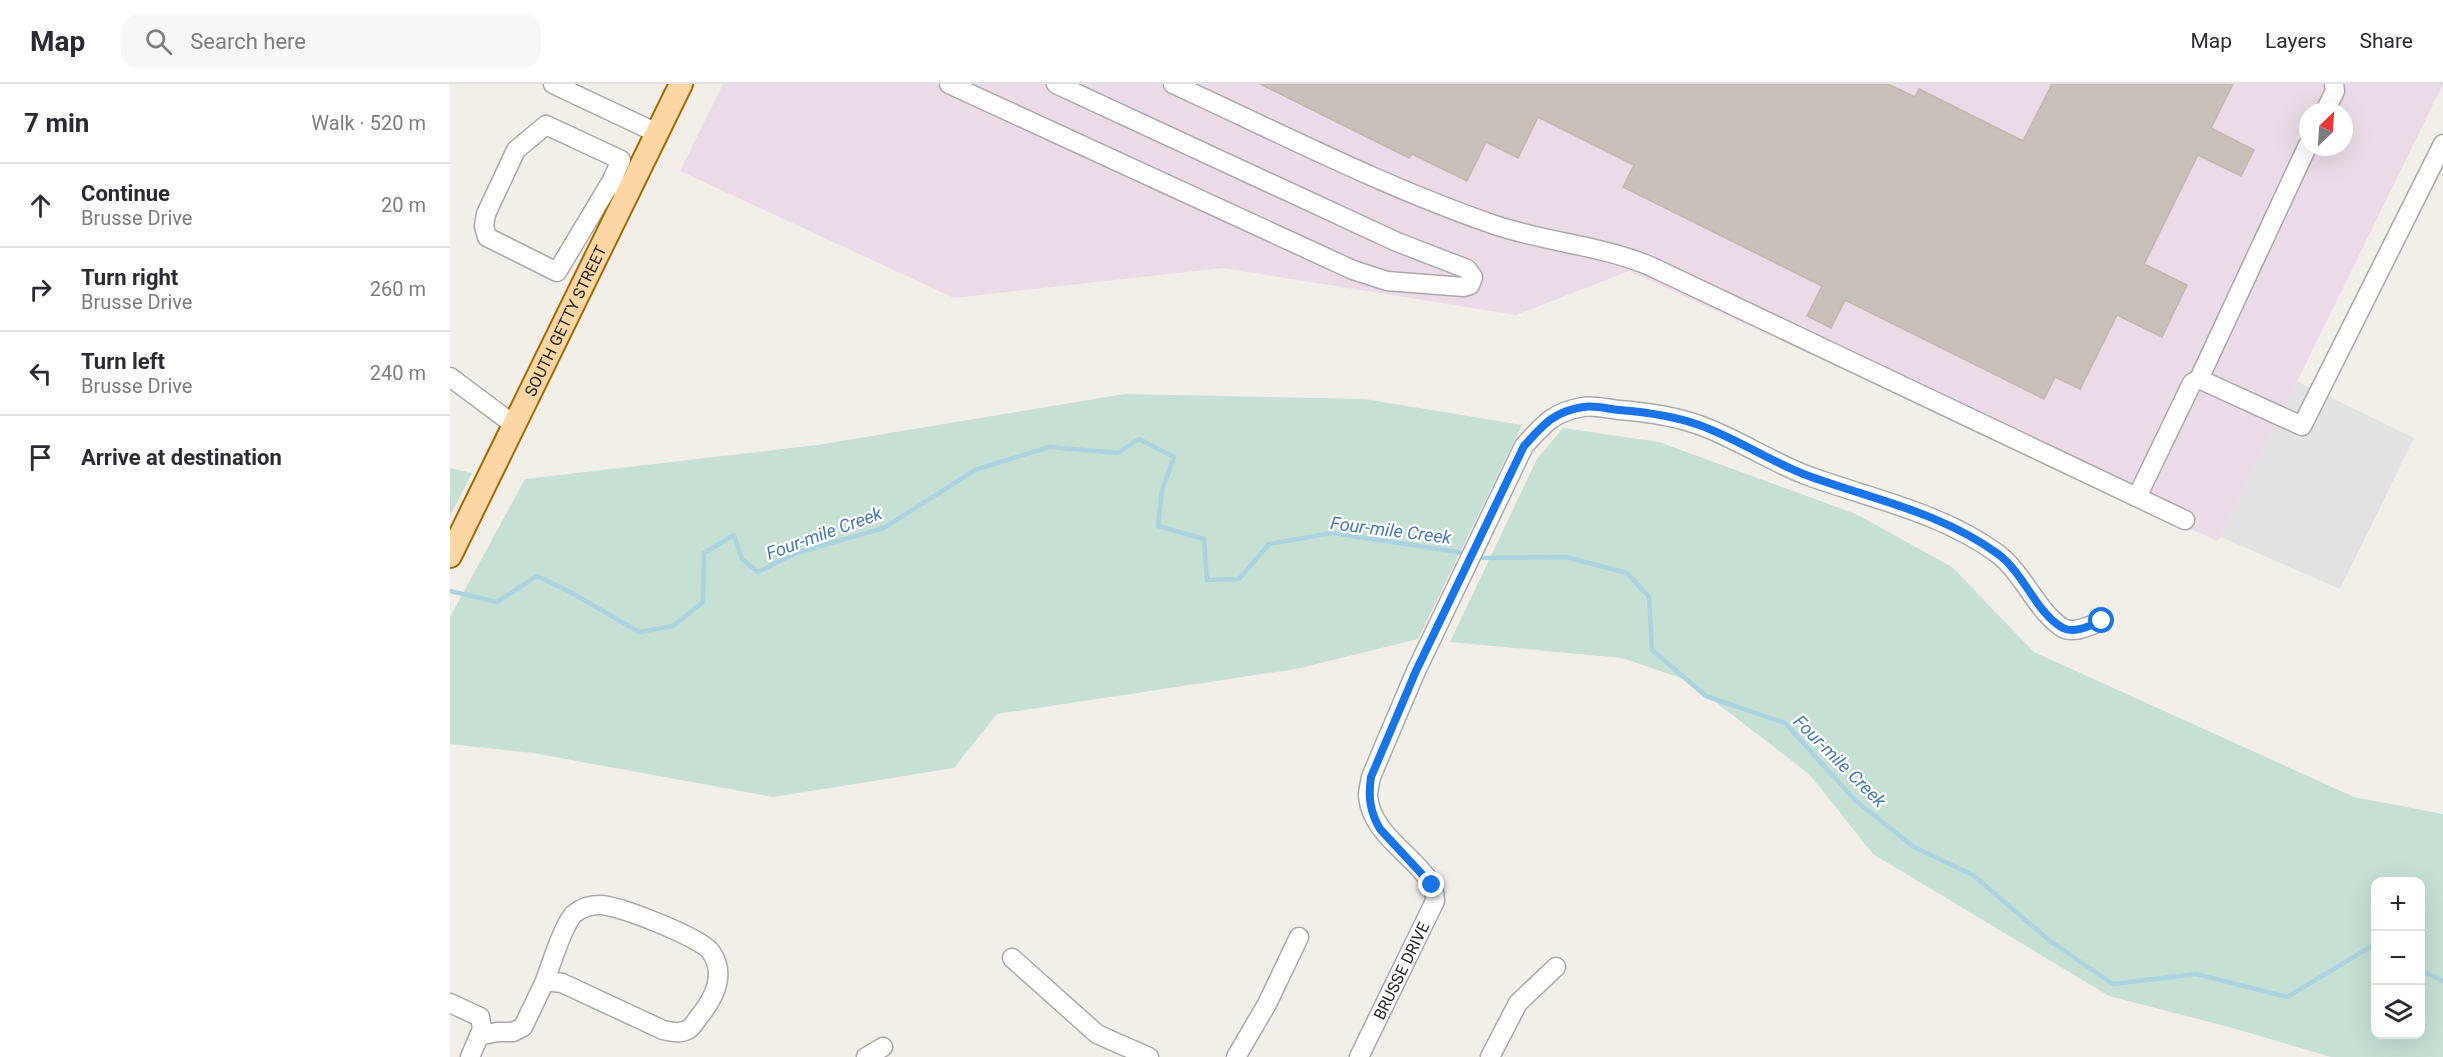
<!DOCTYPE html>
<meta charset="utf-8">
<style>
body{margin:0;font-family:Roboto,sans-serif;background:#f7f7f7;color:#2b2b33}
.controls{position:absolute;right:18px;bottom:18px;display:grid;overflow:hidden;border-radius:12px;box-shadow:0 6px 24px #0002}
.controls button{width:54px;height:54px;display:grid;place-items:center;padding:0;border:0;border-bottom:2px solid #e1e1e2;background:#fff;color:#2b2b33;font:30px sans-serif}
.compass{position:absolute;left:1849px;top:18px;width:54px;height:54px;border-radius:50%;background:#fff;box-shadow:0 6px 24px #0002;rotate:25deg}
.stop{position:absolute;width:18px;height:18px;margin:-14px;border:4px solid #1a73e8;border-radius:50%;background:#fff}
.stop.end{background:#1a73e8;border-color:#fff;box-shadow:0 2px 6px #0008}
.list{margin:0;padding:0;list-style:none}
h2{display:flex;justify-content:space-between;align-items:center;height:78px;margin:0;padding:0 24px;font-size:26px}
h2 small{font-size:20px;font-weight:400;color:#7c7c81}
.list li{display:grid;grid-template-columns:39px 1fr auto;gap:18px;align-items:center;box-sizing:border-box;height:84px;padding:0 24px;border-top:2px solid #e1e1e2}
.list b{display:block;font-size:22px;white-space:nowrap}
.list p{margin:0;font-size:20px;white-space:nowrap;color:#7c7c81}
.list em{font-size:20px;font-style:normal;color:#7c7c81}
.icon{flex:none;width:33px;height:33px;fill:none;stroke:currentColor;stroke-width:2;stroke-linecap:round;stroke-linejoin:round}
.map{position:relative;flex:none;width:1993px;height:973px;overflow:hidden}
header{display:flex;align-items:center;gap:36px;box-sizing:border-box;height:84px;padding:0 30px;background:#fff;border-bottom:2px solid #e1e1e2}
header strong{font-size:28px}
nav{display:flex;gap:33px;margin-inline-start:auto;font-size:21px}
.search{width:420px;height:54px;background:#f7f7f7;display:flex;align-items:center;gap:15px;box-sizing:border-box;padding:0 21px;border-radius:18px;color:#7c7c81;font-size:22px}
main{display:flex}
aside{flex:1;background:#fff}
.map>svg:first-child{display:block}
.industrial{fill:#ebdbe8;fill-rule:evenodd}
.wetland{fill:#c6e0d4;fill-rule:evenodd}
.parking{fill:#e2e2e2}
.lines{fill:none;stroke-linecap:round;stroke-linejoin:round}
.stream{stroke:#aad3df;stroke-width:4.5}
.building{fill:#c7bfb8;stroke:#c4b6ab;stroke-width:1.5}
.minor-casing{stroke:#a9a9a9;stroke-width:21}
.major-casing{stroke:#a06b00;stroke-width:26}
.minor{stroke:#fff;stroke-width:18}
.major{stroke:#fcd6a4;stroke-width:22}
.route{stroke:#1a73e8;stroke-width:8}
.labels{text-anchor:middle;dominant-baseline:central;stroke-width:4.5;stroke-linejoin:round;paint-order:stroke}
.street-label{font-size:16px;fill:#222;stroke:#fff}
.water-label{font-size:18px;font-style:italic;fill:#4a7aab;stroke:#fff}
</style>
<header>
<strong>Map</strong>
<div class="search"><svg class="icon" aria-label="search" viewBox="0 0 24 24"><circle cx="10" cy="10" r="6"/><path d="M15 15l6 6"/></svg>Search here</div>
<nav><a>Map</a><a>Layers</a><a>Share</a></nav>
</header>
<main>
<aside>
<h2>7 min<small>Walk · 520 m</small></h2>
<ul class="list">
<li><svg class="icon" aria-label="ahead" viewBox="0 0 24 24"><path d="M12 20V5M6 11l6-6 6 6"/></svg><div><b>Continue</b><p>Brusse Drive</p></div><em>20 m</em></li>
<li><svg class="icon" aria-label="right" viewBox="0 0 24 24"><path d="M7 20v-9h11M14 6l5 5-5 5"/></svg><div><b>Turn right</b><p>Brusse Drive</p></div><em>260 m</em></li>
<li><svg class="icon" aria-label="left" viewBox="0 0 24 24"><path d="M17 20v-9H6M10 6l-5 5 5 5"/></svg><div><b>Turn left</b><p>Brusse Drive</p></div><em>240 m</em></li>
<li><svg class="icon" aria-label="arrive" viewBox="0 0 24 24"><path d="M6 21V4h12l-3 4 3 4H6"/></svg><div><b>Arrive at destination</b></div></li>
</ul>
</aside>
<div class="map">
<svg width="1993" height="973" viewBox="0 0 1993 973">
<rect width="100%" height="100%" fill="#f2efe9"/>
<path class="industrial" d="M273 0H1993L1771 453 1767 457 1179 187 1066 231 773 184 504 214 230 87ZM1858 27H1894V63H1858Z"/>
<g class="wetland">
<polygon points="675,310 915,315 1072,341 968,555 846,585 547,630 504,684 323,713 83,669 0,660 0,533 75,395 367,361"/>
<path d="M1113 344 1209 358 1406 430 1502 483 1584 568 1904 713 1993 730V973H1881L1779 943 1659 912 1423 770 1360 691 1237 596 1172 574 1000 558 1087 375ZM1926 798H1970V950H1926Z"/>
<polygon points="0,384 22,389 0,432"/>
</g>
<polygon class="parking" points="1847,297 1964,354 1890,505 1771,453"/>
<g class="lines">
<g class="stream">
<polyline points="1027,474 1116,473 1177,489 1199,513 1202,566 1256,612 1335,639 1406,717 1464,763 1523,791 1600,857 1663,900 1746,890 1837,913 1922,862 1926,863"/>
<polyline points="0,507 47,518 87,492 122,509 189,548 223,542 253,518 254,469 284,451 292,475 308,488 346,469 434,444 525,386 599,363 668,369 689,355 724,373 712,406 708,442 754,455 757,496 789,495 819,460 882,449 1014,469"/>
<polyline points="1970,886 1993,897"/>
</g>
</g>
<polygon class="building" points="810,0 1438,0 1465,13 1469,5 1573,57 1602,0 1783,0 1761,44 1804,66 1791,92 1748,71 1694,180 1737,201 1712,253 1667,231 1630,305 1605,293 1594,315 1395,216 1381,244 1357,232 1372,202 1173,103 1184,81 1088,33 1068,74 1036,58 1017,97 962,70 959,74"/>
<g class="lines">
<g class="minor-casing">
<g id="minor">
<polyline points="103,0 207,49"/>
<polyline points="499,0 903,186 937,197 1014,203 1020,201 1023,193 1017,185 947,158 606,0"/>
<path d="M723 0C828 48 932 102 1042 140 1093 158 1150 161 1200 182L1735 436"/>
<polyline points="1875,27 1885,7 1884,0"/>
<polyline points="161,98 107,188 37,153 34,142 36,130 66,66 96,41 171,76 161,98 178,106"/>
<polyline points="0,293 63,340"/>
<polyline points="1749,295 1852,342 1993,60"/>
<polyline points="1687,413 1742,299 1749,295 1858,61"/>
<polyline points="562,874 647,950 699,973"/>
<polyline points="0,919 30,933 32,945 20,973"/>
<path d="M29 952 47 948H63L73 943 95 897 112 899 213 946C222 948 231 950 239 945 243 942 246 937 248 934 263 916 277 891 261 868 252 854 166 820 149 821 139 821 131 824 124 830 114 839 100 883 95 897"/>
<polyline points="416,973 433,963"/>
<polyline points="786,973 817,920 849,853"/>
<path id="s1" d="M909 973 985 817C986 780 922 759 918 712 918 706 920 699 921 693L966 587 1074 362C1094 340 1103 328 1133 323 1144 321 1158 325 1169 326 1195 328 1224 332 1249 341 1286 354 1319 377 1356 391 1421 415 1491 428 1548 470 1573 489 1588 529 1613 544 1624 550 1642 541 1652 537"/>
<polyline points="1040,973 1068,919 1106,883"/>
</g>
</g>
<g class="major-casing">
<g id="major">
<path id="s2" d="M0 472 231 0"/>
</g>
</g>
<use href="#minor" class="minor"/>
<use href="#major" class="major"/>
</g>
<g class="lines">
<path class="route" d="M982 801 930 745C920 728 918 713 921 693L966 587 1074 362C1094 340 1103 328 1133 323 1144 321 1158 325 1169 326 1195 328 1224 332 1249 341 1286 354 1319 377 1356 391 1421 415 1491 428 1548 470 1574 489 1586 529 1613 544 1624 550 1642 541 1652 537"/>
</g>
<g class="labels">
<g class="street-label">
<text stroke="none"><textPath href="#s2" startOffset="262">SOUTH GETTY STREET</textPath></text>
<text stroke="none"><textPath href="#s1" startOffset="96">BRUSSE DRIVE</textPath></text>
</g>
<g class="water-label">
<text transform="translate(941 446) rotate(7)">Four-mile Creek</text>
<text transform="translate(374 449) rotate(-20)">Four-mile Creek</text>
<text transform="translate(1390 677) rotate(45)">Four-mile Creek</text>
</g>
</g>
</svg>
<div class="controls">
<button>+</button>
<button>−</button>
<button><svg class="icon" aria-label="layers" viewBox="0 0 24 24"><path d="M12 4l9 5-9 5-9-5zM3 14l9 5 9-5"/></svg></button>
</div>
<svg class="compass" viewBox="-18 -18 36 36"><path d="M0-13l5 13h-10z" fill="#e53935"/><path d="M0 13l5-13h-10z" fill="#7c7c81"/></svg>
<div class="stop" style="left:1652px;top:537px"></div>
<div class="stop end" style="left:982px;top:801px"></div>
</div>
</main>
